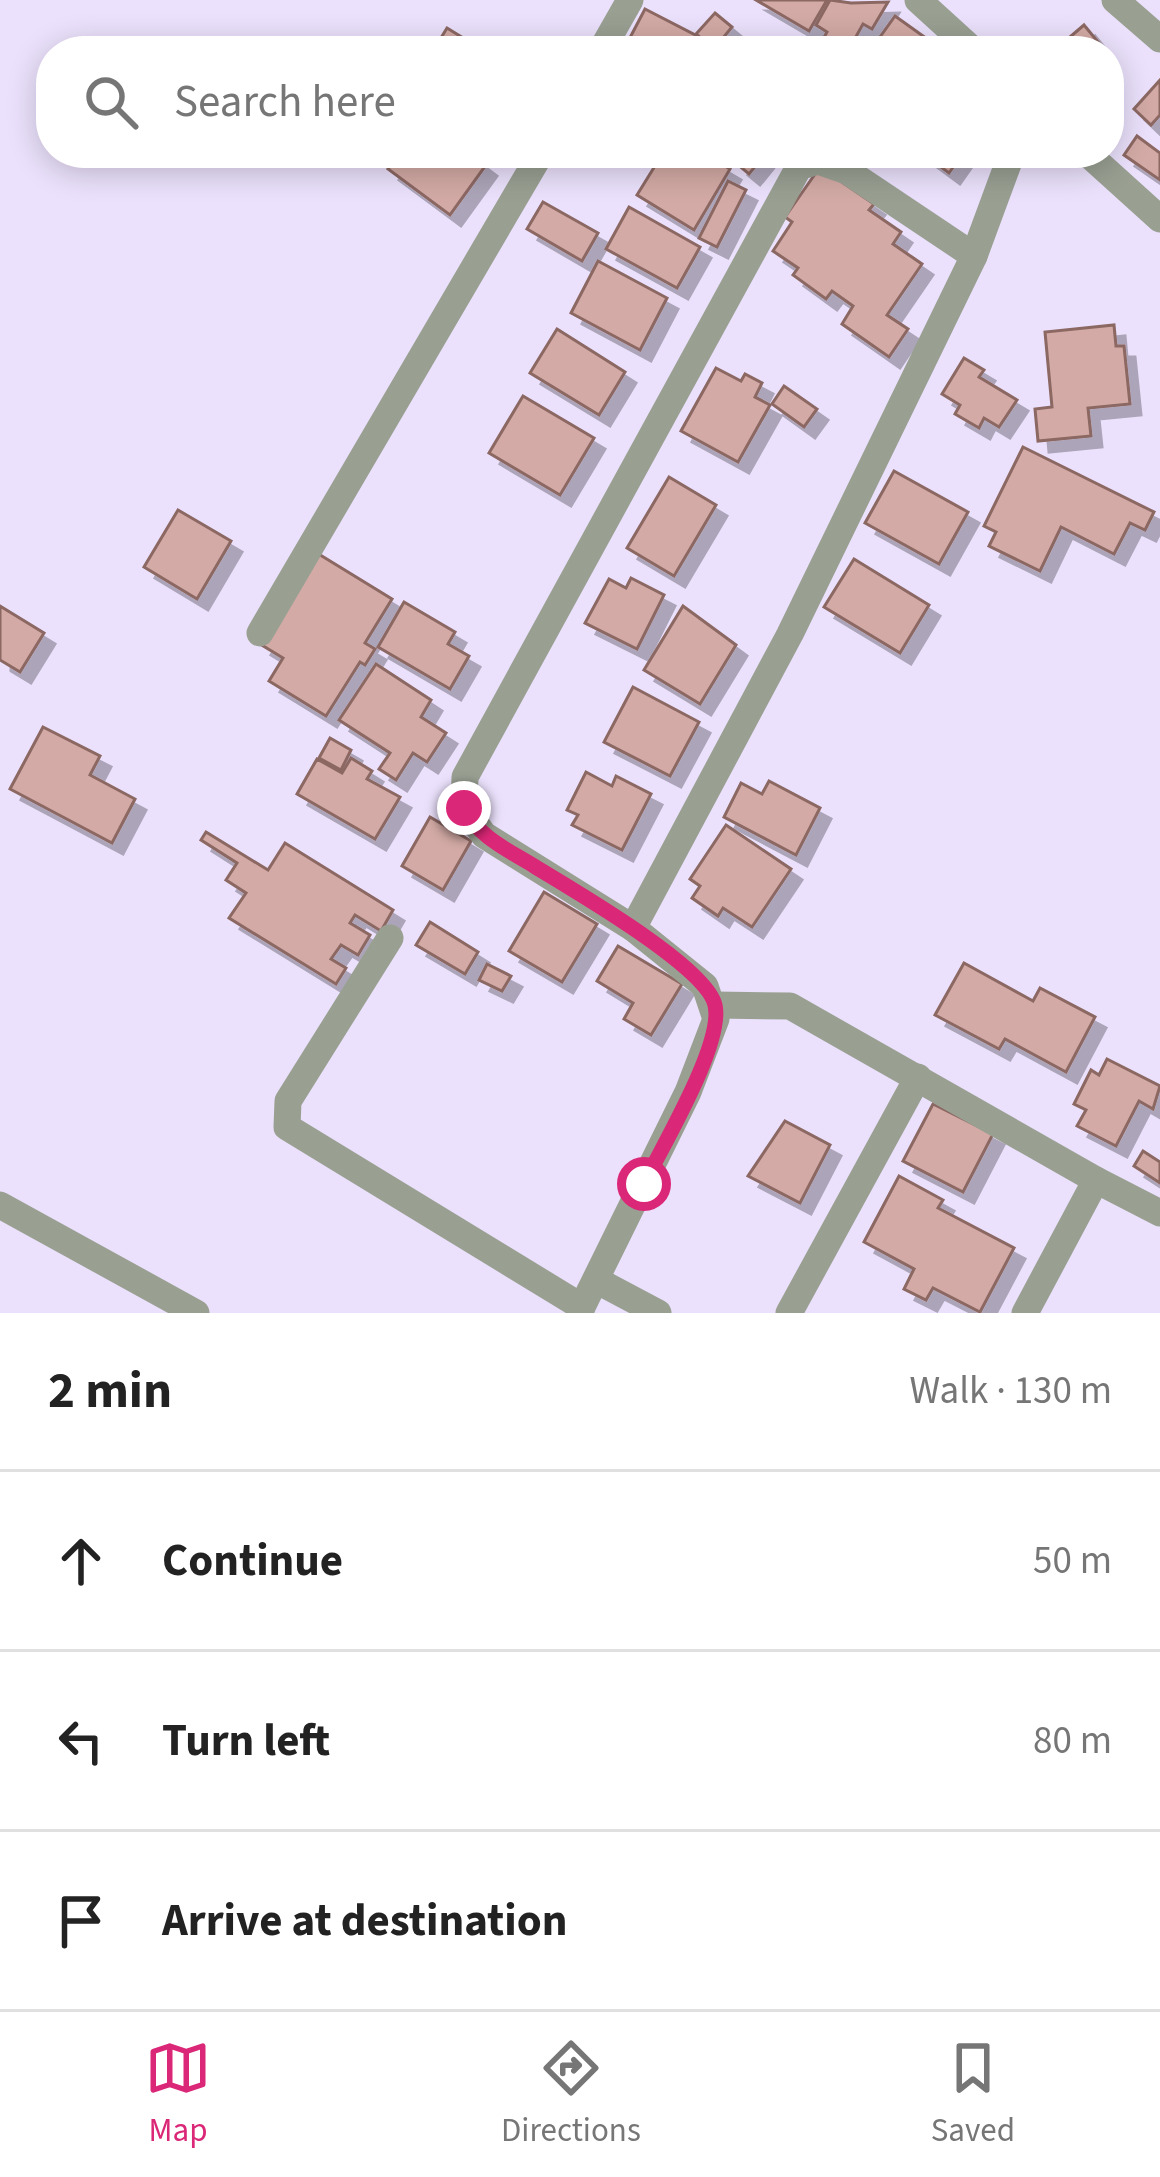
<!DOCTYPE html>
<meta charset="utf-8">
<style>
body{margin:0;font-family:"Source Sans 3",sans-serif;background:#f6f6f6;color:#222}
.stop{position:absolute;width:36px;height:36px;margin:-27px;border:9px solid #db2777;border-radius:50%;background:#fff}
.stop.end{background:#db2777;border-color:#fff;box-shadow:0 3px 12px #0008}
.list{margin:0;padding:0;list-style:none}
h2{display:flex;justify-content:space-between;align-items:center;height:156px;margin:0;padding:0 48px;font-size:51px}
h2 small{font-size:39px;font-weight:400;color:#767676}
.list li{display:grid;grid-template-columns:78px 1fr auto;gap:36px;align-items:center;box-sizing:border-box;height:180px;padding:0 48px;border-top:3px solid #e0e0e0}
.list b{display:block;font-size:45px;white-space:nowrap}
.list em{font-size:39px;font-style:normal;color:#767676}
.icon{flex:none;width:66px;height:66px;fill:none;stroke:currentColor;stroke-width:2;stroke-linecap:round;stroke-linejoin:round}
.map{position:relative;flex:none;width:1160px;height:1313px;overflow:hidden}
.search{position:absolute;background:#fff;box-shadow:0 6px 30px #0003;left:36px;right:36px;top:36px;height:132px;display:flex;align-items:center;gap:30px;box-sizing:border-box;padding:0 42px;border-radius:48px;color:#767676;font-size:45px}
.sheet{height:696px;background:#fff}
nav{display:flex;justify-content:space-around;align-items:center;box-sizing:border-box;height:168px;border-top:3px solid #e0e0e0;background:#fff;font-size:33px;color:#767676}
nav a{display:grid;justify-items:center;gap:6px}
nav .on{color:#db2777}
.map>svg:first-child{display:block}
.building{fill:#d3aaa5;stroke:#8c6763;stroke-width:3;filter:url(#shadow)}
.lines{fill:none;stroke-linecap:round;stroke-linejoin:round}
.minor{stroke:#99a092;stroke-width:27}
.route{stroke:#db2777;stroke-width:15}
</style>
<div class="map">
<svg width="1160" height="1313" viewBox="0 0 1160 1313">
<defs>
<filter id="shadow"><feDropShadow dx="11" dy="11" stdDeviation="0" flood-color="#0004"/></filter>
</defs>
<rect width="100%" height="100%" fill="#ebe1fc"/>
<g class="building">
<polygon points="756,0 827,0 809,31"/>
<polygon points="830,0 851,3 888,2 872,29 863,24 848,51 824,51 818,48 827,32 816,25"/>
<polygon points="645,9 701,38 694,51 623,51"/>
<polygon points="715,13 732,27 714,49 696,34"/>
<polygon points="895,16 944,51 870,51"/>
<polygon points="1084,25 1103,48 1099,51 1070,51 1063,43"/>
<polygon points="447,28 473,44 469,51 433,51"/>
<polygon points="1160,80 1160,115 1151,125 1134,109"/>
<polygon points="1137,136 1160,153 1160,180 1124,155"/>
<polygon points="400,153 437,153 451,164 460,153 470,153 486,165 450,215 388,169"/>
<polygon points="663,153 703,153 730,169 694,230 637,195"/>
<polygon points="745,153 762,158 749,174 737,164"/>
<polygon points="922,153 963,153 949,173"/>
<polygon points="820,167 874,204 869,210 901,232 893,244 922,264 887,315 908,329 889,357 842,324 853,306 832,291 826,299 793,275 798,268 773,251 792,222 785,217"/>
<polygon points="728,181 746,190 717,247 699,238"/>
<polygon points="543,202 598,233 582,261 527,229"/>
<polygon points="629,207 700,247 677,288 606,249"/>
<polygon points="598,261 667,298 640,350 571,313"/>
<polygon points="1114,325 1116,346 1124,346 1130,404 1088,408 1091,436 1038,441 1035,409 1052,407 1045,332"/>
<polygon points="557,329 625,372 599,415 530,373"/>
<polygon points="964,358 984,370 979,377 1017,400 999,427 984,418 979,428 955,414 960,405 942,394"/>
<polygon points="716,368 741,381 745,374 762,383 755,397 770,405 738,462 681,431"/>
<polygon points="784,386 817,409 804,427 772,404"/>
<polygon points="523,396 594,438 560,495 489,453"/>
<polygon points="1023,447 1154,512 1145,530 1130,523 1114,554 1061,527 1040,571 989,546 996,532 984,526"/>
<polygon points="894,471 968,512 939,564 865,523"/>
<polygon points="669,477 716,505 674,576 627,548"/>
<polygon points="178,510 231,541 197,599 144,567"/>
<polygon points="317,553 392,599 365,643 375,649 365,665 360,662 326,716 269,681 283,658 260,644"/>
<polygon points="854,559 929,605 900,653 824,607"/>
<polygon points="631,578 664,595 637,649 585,623 609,579 626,588"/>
<polygon points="404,602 455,632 448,644 469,656 450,689 378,647"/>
<polygon points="0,606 44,633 20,672 0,660"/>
<polygon points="683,606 736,645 700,704 644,670"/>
<polygon points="376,664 431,700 421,717 446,733 427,762 413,753 396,780 379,769 390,753 339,720"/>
<polygon points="633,687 699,722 670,776 604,742"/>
<polygon points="43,727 100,756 90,775 135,799 112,843 10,789"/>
<polygon points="330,738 351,750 341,770 319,758"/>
<polygon points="351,758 372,771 367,779 400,797 375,839 297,794 317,759 342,773"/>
<polygon points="586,772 612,786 616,776 651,794 622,850 572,825 578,815 567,810"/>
<polygon points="769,781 820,808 796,855 724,817 741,783 762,794"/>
<polygon points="430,817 471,841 443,890 402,866"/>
<polygon points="726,825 791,869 752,927 723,908 718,916 692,898 700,886 690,879"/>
<polygon points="206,832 268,870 285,843 393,910 381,931 355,915 350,923 370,935 358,955 341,945 331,959 346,968 336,984 229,918 246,893 226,880 237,863 201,840"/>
<polygon points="544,892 597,924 562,982 509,951"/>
<polygon points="430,922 478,952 465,974 416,945"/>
<polygon points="618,946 682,984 651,1035 624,1019 633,1003 597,981"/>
<polygon points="964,963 1033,1001 1040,988 1095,1017 1066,1072 1005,1039 999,1049 935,1015"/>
<polygon points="487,964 511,976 502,991 479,980"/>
<polygon points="1107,1059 1160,1086 1153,1109 1139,1101 1116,1146 1077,1126 1086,1110 1074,1104 1091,1070 1099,1075"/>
<polygon points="933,1104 993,1134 963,1192 903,1161"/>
<polygon points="785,1121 830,1145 800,1203 748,1176"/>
<polygon points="1143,1151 1160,1162 1160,1183 1134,1166"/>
<polygon points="899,1176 943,1200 938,1208 1014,1248 980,1312 933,1288 926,1300 904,1289 914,1269 864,1242"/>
</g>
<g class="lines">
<g class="minor">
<polyline points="918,0 974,51"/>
<polyline points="1115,0 1160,39"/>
<polyline points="601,51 630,0"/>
<polyline points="1087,153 1160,219"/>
<polyline points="260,633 541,153"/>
<polyline points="633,928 484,835 464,808 465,777 799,167 818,161 847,171 974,256"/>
<polyline points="390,938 288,1101 287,1127 582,1307"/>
<polyline points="715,1005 790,1006 1096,1180 1025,1313"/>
<polyline points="1096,1180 1160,1213"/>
<polyline points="0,1205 196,1313"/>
<polyline points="596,1280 658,1313"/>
<polyline points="579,1313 688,1092 716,1019 705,986 633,928 790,634 974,256 1012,153"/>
<polyline points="789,1313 918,1077"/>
</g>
</g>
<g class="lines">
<path class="route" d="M464 808C477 836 508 850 534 866 571 889 706 966 715 1005 724 1044 662 1146 644 1184"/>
</g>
</svg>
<div class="stop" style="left:644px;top:1184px"></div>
<div class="stop end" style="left:464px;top:808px"></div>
<div class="search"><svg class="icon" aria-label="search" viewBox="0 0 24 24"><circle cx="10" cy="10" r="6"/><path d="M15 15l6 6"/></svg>Search here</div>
</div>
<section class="sheet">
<h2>2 min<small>Walk · 130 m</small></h2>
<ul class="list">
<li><svg class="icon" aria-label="ahead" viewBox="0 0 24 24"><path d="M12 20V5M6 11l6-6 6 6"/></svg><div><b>Continue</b></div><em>50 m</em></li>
<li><svg class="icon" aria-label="left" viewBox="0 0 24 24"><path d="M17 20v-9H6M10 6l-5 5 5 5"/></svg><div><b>Turn left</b></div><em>80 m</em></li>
<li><svg class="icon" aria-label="arrive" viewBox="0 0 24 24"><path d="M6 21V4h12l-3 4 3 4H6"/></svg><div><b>Arrive at destination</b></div></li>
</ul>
</section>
<nav>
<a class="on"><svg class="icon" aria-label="map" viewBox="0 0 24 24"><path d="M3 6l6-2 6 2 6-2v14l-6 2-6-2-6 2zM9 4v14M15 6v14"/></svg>Map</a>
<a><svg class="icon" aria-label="directions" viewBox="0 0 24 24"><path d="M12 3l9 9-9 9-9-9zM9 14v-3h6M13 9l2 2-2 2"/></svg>Directions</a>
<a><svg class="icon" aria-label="saved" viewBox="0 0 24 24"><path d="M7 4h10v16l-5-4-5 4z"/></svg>Saved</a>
</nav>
